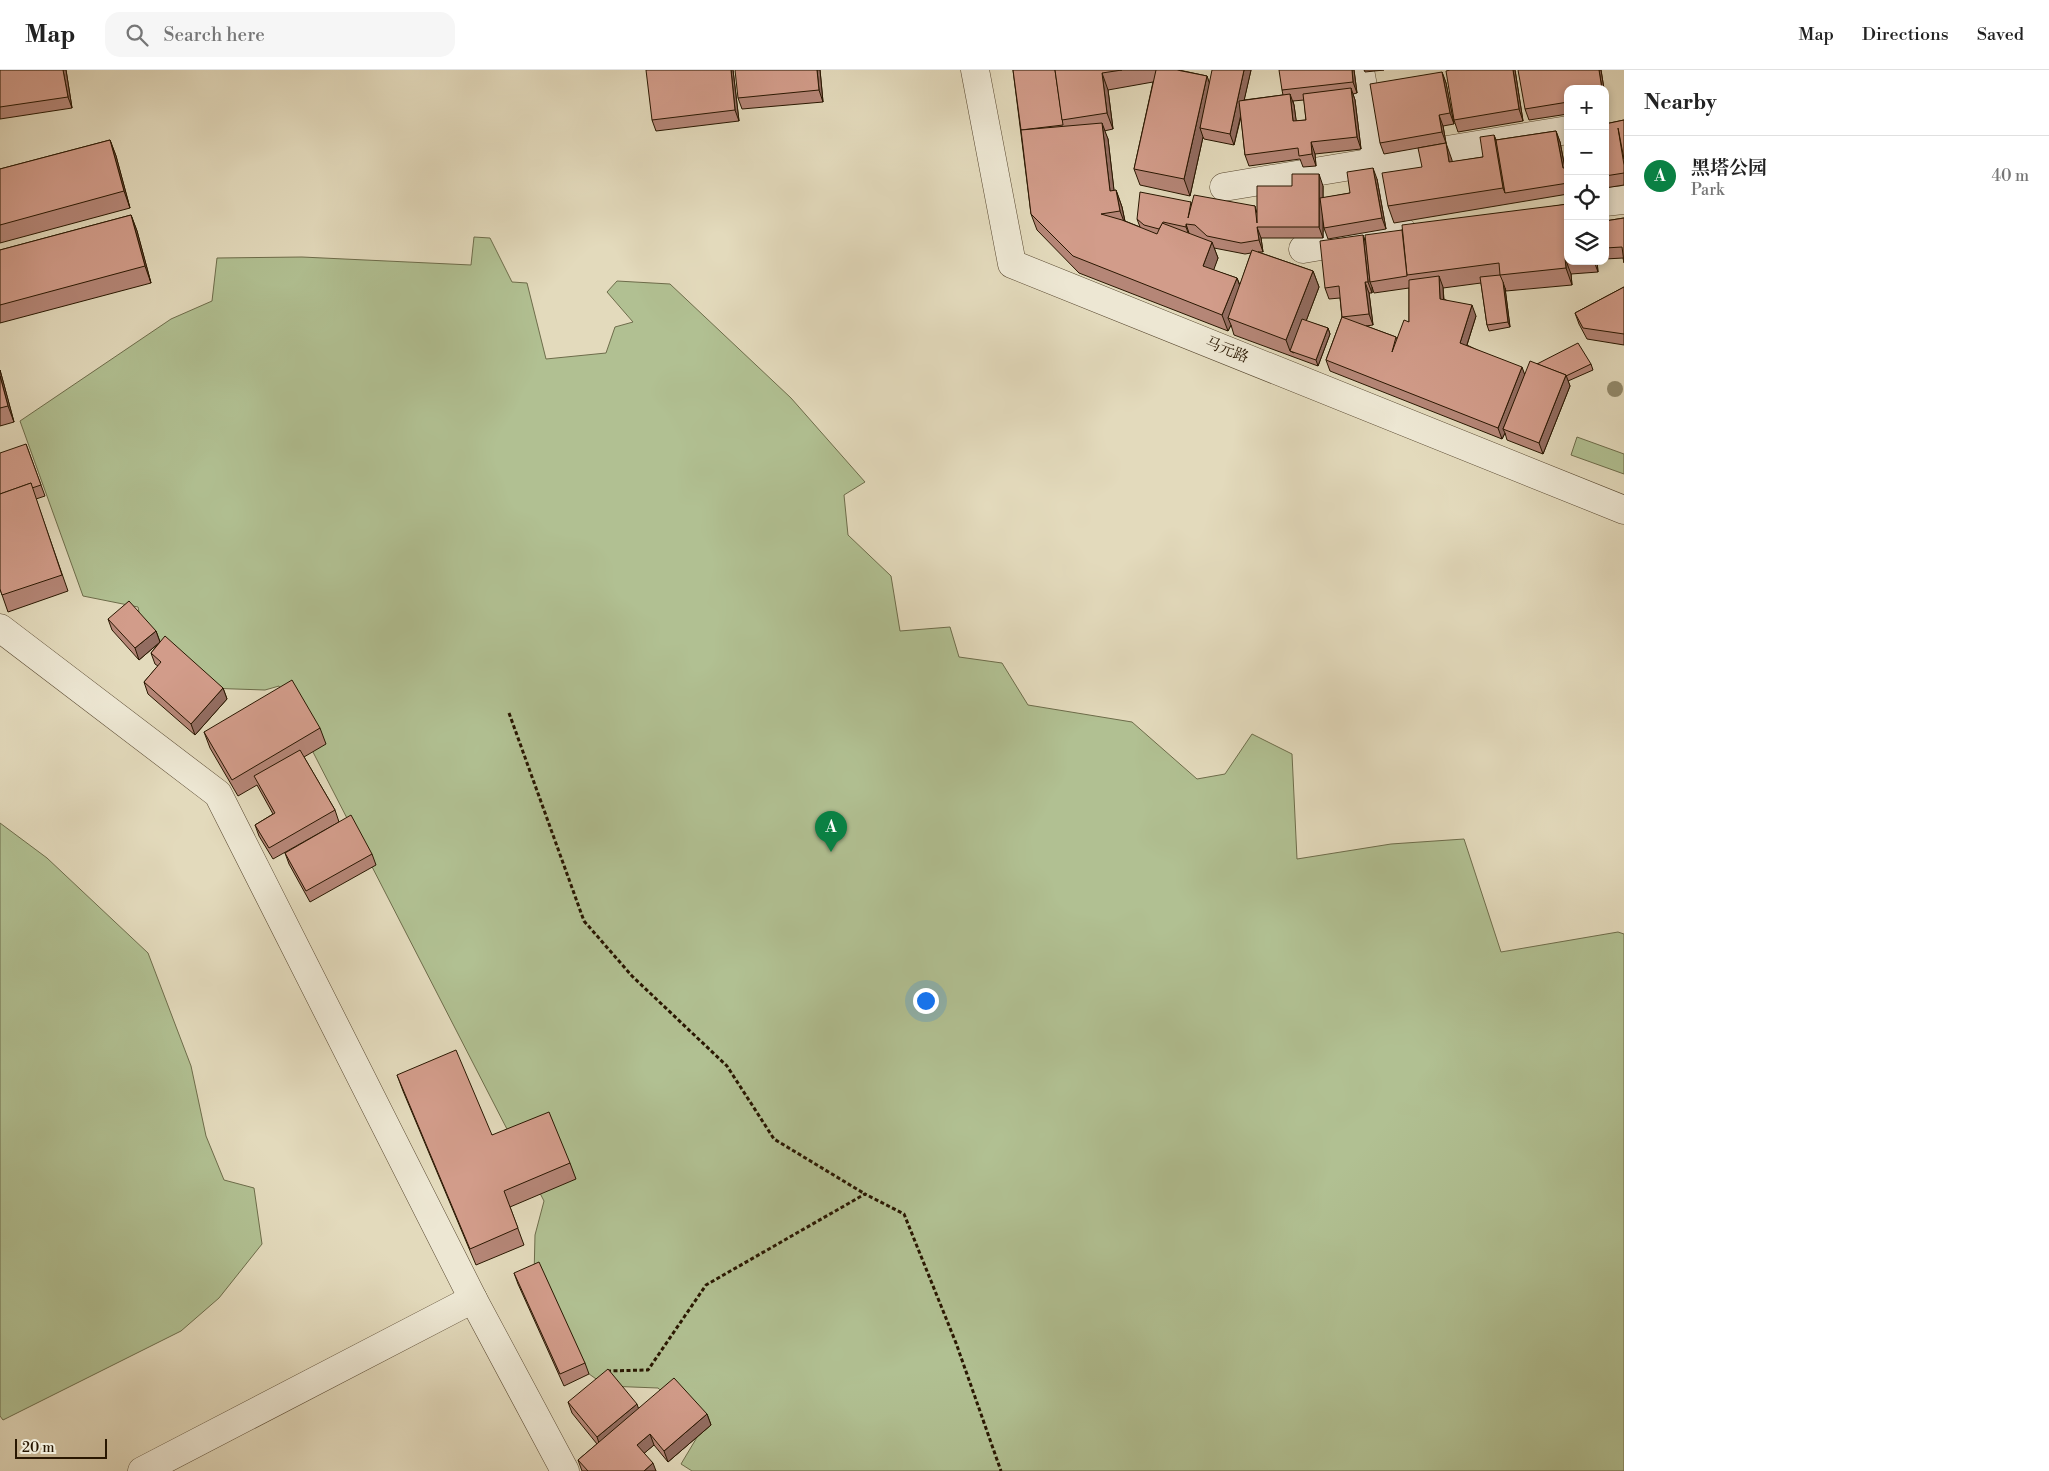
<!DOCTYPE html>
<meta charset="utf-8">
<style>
body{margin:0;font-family:"Libre Bodoni","Noto Serif SC",serif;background:#f6f6f6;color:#222}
.controls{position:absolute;right:15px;top:15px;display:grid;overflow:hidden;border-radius:10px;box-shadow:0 2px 8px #0003}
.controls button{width:45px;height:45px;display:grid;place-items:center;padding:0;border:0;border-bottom:1px solid #e0e0e0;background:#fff;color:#222;font:25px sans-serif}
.scale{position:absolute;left:15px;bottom:12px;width:92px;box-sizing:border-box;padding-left:5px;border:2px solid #291701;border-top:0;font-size:14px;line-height:18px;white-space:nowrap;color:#291701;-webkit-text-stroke:4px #ede7d3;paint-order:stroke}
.you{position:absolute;left:925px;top:930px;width:18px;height:18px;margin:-12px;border:4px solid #fff;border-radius:50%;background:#1a73e8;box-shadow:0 0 0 8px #1a73e833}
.badge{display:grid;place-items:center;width:32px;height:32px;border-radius:50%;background:#0b8043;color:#fff;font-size:16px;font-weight:700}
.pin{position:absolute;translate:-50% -41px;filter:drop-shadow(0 1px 2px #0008)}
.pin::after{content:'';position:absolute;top:26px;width:18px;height:15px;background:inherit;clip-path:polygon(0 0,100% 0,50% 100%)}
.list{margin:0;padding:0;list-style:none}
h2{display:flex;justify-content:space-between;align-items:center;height:65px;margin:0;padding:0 20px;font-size:21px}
h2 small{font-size:16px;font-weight:400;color:#767676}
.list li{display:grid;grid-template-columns:32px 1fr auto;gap:15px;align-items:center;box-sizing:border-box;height:80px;padding:0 20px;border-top:1px solid #e0e0e0}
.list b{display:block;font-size:19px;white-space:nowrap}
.list p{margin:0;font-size:16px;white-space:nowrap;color:#767676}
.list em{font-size:16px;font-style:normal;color:#767676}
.icon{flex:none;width:28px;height:28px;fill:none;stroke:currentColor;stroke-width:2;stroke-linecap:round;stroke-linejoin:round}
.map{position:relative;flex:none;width:1624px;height:1401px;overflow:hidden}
header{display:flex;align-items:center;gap:30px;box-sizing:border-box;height:70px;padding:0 25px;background:#fff;border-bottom:1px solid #e0e0e0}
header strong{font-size:24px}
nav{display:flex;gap:28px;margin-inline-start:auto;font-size:18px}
.search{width:350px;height:45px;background:#f6f6f6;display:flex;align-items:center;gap:12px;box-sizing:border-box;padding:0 18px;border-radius:15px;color:#767676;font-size:19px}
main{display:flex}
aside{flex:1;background:#fff}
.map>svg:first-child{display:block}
.green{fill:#b1c092;stroke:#6d6c4a}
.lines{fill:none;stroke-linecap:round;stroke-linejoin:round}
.minor-casing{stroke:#584830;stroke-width:29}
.path{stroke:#291701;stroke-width:3;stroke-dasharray:4 2.5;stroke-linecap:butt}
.minor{stroke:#ede7d3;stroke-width:28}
.tree{fill:#938b6d}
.wall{fill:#b58677;stroke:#291701;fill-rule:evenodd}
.shaded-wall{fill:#936d61;stroke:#291701}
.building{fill:#d29c8a;stroke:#291701}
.labels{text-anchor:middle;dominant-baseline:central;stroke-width:4;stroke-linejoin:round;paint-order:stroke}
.street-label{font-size:15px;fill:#291701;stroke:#ede7d3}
</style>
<header>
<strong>Map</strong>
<div class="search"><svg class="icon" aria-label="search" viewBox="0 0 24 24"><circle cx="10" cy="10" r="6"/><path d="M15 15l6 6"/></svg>Search here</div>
<nav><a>Map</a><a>Directions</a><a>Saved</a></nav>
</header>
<main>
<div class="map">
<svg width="1624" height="1401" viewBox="0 0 1624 1401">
<rect width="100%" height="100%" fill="#e3dabc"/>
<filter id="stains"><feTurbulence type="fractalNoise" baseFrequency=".004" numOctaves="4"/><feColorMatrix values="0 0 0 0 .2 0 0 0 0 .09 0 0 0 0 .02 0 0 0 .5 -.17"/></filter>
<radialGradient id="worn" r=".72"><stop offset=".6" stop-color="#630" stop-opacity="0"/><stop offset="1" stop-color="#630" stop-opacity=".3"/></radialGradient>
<g class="green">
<polygon points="474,167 490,168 512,212 527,213 546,289 606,283 615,257 633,252 607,222 617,211 670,214 791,328 865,412 844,425 848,465 891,506 900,561 950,557 959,587 1002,593 1028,635 1132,652 1197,709 1225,704 1252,664 1292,684 1297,789 1391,774 1464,769 1501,882 1618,862 1624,864 1624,1401 692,1401 681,1394 702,1359 658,1318 606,1316 568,1289 534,1207 535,1165 544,1131 279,616 265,620 205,618 145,571 138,537 83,526 20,351 171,249 212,231 217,188 302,187 471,195"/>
<polygon points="1577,367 1624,384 1624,404 1571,385"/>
<polygon points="0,753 47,788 148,883 191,996 206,1066 224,1110 254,1118 262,1174 219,1228 181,1261 3,1350 0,1346"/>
</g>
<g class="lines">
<g class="minor-casing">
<g id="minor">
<polyline points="975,0 1012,194 1624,440"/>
<polyline points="1360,0 1390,164"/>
<polyline points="1224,117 1568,60"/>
<polyline points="1605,132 1624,130"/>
<polyline points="1303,179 1403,162"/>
<polyline points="0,558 218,724 473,1229 565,1401"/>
<polyline points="142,1401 473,1229"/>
</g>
</g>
<g class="path">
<polyline points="509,643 584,851 632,906 727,996 774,1069 865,1124"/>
<polyline points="607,1301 648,1300 706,1215 865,1124 904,1144 956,1273 1001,1401"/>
</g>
<use href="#minor" class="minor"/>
</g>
<circle class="tree" cx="1615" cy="319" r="8"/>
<g class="wall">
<polygon points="0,0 66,0 72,38 0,49"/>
<polygon points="733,0 739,51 656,61 652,50"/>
<polygon points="820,0 823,32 742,39 738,28"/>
<path d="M1013 0H1182H1179L1207 6 1209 14 1251 0 1244 30 1283 25 1282 20 1354 0 1357 23 1353 24 1355 30 1361 79 1315 84 1316 96 1303 97 1300 89 1249 96 1245 85 1241 47 1234 75 1204 69 1203 67 1190 126 1140 115 1134 99 1153 12 1108 20 1113 59 1104 61 1108 69 1114 121 1116 120 1122 137 1125 151 1140 157 1137 149 1191 132V134L1255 136 1257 143 1292 116H1323V128L1350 123 1377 109 1386 159 1328 169 1324 158 1323 153V168H1261L1263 182H1258L1313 201 1319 217 1306 251 1328 258 1330 264 1318 296 1234 265 1231 255 1228 261 1079 203 1037 160 1031 144ZM1304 30 1306 50 1296 51 1294 35 1293 31ZM1214 178 1245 184 1251 183 1240 215 1237 208 1213 200 1218 188Z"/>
<polygon points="1364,0 1384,0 1365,2"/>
<polygon points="1450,0 1515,0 1523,51 1458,62 1454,50"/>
<polygon points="1601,0 1604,19 1568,19 1568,44 1529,50 1525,39"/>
<polygon points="1442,2 1446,13 1454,54 1443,56 1446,73 1384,84 1380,73"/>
<polygon points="1624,50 1624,115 1605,118 1605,54"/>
<polygon points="1556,61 1560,72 1565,98 1568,98 1568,124 1394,153 1388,136 1452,92 1483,87 1494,65 1496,70"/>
<polygon points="110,70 116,86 130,138 0,173 0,99"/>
<path d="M1568 134V191H1597L1598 202 1571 204 1572 215 1506 221 1505 218 1510 257 1489 261 1487 255 1481 213 1443 218 1444 229 1476 246 1467 275 1525 304 1537 294H1591L1593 300 1568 311 1570 316 1543 384 1507 370 1505 363 1502 369 1330 301 1326 290 1342 247 1340 228 1329 229 1325 218 1363 165 1366 173 1402 160ZM1372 217 1374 223 1409 218V252L1397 269 1396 267 1366 256 1373 255 1369 223H1372Z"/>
<polygon points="131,145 137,161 151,213 0,253 0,180"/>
<polygon points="1624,148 1624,193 1623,188 1605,189 1605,151"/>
<polygon points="1624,217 1624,275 1587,269 1579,254 1575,243"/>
<polygon points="0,300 14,352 0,356"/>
<polygon points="26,374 45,426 36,429 68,521 8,542 0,519"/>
<polygon points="108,549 156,561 160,572 223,618 227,629 195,665 148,624 144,612 158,596 155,594 151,583 159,573 139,590 112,560"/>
<polygon points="320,658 326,674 304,687 335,740 339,752 273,789 259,766 255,755 273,744 257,715 238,726 210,678 204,662"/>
<polygon points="285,783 372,784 376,795 310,832 289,794"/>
<polygon points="397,1005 492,1065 570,1093 576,1109 510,1137 524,1175 476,1195 403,1021"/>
<polygon points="514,1203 585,1293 589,1304 564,1316 518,1214"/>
<polygon points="568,1332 707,1344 711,1355 668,1392 654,1375 644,1383 656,1401 582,1401 578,1390 597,1374 572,1343"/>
</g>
<g class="shaded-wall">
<polygon points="63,0 66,0 72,38 68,27"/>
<polygon points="731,0 733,0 739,51 735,40"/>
<polygon points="817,0 820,0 823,32 819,20"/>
<polygon points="1244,0 1251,0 1234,75 1230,64"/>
<polygon points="1352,0 1354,0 1357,23 1353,12"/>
<polygon points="1513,0 1515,0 1523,51 1519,39"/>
<polygon points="1599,0 1601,0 1604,19 1602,19"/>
<polygon points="1442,2 1446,13 1454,54 1450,43"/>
<polygon points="1102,3 1108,20 1113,59 1107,43"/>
<polygon points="1207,6 1213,23 1200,58 1203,67 1190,126 1184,109"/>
<polygon points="1351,18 1355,30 1361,79 1357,67"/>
<polygon points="1290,24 1294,35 1298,63 1293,51"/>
<polygon points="1605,24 1608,37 1605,31"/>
<polygon points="1439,45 1443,56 1446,73 1442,62"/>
<polygon points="1102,53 1108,69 1116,137 1110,121"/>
<polygon points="1556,61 1560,72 1567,109 1563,98"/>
<polygon points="1494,65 1500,81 1505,123 1503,118"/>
<polygon points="110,70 116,86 130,138 124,121"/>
<polygon points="1311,72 1315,84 1316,96 1312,84"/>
<polygon points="1446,73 1452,90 1455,108 1449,92"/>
<polygon points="1373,98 1377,109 1386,159 1382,148"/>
<polygon points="1319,104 1323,116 1323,168 1319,157"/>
<polygon points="1116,120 1122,137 1126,157 1120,141"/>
<polygon points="131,145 137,161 151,213 145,196"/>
<polygon points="1186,154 1190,166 1190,168 1186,157"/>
<polygon points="1257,157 1261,168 1263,182 1259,170"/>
<polygon points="1363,165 1367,177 1370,212 1372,217 1372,223 1368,212"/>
<polygon points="1212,172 1218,188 1209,213 1203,196"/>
<polygon points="1565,188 1571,204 1572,215 1566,198"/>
<polygon points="1594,191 1597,191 1598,202"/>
<polygon points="1313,201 1319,217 1294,283 1290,281 1286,270"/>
<polygon points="1439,206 1443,217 1444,240 1440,229"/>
<polygon points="1237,208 1243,225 1228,248 1231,255 1228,261 1222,245"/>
<polygon points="1365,212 1369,223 1373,255 1369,244"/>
<polygon points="1503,212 1505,218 1510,257 1508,252"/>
<polygon points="1472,235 1476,246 1464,284 1460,273"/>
<polygon points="1328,258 1330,264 1318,296 1316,290"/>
<polygon points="1522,297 1526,308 1503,359 1505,363 1502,369 1498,358"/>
<polygon points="0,300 14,352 8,336 0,306"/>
<polygon points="1566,305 1570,316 1543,384 1539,373"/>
<polygon points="156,561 160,572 139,590 135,578"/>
<polygon points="223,618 227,629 195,665 191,654"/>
<polygon points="637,1334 641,1346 601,1379 597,1367"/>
<polygon points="707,1344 711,1355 668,1392 664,1381"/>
<polygon points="650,1364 654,1375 641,1386 637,1375"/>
<polygon points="653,1393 656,1401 644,1401"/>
</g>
<g class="building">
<polygon points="0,0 63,0 68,27 0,37"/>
<polygon points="646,0 731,0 735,40 652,50"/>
<polygon points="735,0 817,0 819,20 738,28"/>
<polygon points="1013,0 1055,0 1063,55 1021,60"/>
<polygon points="1055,0 1122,0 1102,3 1107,43 1062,50"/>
<polygon points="1156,0 1177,0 1207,6 1184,109 1134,99"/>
<polygon points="1212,0 1244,0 1230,64 1200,58"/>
<polygon points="1279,0 1352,0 1353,12 1282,20"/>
<polygon points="1450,0 1513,0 1519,39 1454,50 1446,1"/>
<polygon points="1518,0 1599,0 1602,19 1568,19 1568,32 1525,39"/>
<polygon points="1442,2 1450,43 1439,45 1442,62 1380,73 1370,14"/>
<polygon points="1351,18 1357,67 1311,72 1312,84 1299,86 1298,78 1245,85 1239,31 1290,24 1293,51 1306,50 1303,24"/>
<polygon points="1624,50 1624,89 1618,58 1624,95 1624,103 1605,106 1605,54"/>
<polygon points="1102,53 1110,121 1116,120 1120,141 1101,144 1122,150 1157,164 1162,153 1212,172 1203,196 1237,208 1222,245 1073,186 1031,144 1021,60"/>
<polygon points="1556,61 1563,98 1568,98 1568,113 1505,123 1496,70"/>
<polygon points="1494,65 1503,118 1388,136 1382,103 1422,97 1418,78 1446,73 1449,92 1483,87 1480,67"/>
<polygon points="110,70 124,121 0,155 0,99"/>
<polygon points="1373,98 1382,148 1324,158 1320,128 1350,123 1347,102"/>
<polygon points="1292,104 1319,104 1319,157 1257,157 1259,170 1241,173 1207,166 1195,155 1186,154 1186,157 1163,152 1159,159 1144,155 1137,149 1140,122 1191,132 1188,148 1194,125 1255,136 1257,153 1257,116 1292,116"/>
<polygon points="1568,134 1568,188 1565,188 1566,198 1500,205 1499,193 1407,205 1402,155"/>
<polygon points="131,145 145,196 0,235 0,180"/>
<polygon points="1624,148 1624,192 1622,177 1605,178 1605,151"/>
<polygon points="1402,160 1407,206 1370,212 1365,165"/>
<polygon points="1363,165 1368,212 1365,212 1369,244 1342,247 1339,216 1325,218 1320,171"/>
<polygon points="1252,180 1313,201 1286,270 1228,248"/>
<polygon points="1500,205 1503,212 1508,252 1487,255 1480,207"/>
<polygon points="1439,206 1440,229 1472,235 1460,273 1522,297 1498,358 1326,290 1342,247 1396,267 1392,282 1404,250 1409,252 1409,210"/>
<polygon points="1624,217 1624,264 1583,258 1575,243"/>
<polygon points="1302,249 1328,258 1316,290 1290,281"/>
<polygon points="1578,273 1591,294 1566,306 1566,305 1537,294"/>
<polygon points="1530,291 1566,305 1539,373 1503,359"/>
<polygon points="0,306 8,336 0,338"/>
<polygon points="26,374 41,415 32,418 31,413 0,424 0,383"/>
<polygon points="31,413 62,505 2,525 0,519 0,424"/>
<polygon points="129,531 156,561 135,578 108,549"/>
<polygon points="165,566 223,618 191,654 144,612 161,592 151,583"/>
<polygon points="292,610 320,658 232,710 204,662"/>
<polygon points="300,680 335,740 269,778 255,755 275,743 254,706"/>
<polygon points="351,745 372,784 306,821 285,783"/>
<polygon points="456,980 492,1065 549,1042 570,1093 504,1121 518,1158 470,1179 397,1005"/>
<polygon points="539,1192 585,1293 560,1304 514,1203"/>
<polygon points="608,1299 637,1334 597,1367 568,1332"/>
<polygon points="674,1308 707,1344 664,1381 650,1364 637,1375 653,1393 644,1401 588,1401 578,1390"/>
</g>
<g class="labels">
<g class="street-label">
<text transform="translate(1227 280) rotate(22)">马元路</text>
</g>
</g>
<rect width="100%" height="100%" filter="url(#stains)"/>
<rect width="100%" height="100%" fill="url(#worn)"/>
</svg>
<div class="controls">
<button>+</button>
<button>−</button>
<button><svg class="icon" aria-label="locate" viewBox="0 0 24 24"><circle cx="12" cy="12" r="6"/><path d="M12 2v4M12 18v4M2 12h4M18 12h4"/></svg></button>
<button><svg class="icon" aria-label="layers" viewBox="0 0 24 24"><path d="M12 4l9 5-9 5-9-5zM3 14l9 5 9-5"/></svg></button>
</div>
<div class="scale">20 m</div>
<div class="you"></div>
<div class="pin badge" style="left:831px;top:782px">A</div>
</div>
<aside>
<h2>Nearby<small></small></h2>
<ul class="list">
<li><span class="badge">A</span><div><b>黑塔公园</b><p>Park</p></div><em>40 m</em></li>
</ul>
</aside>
</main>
